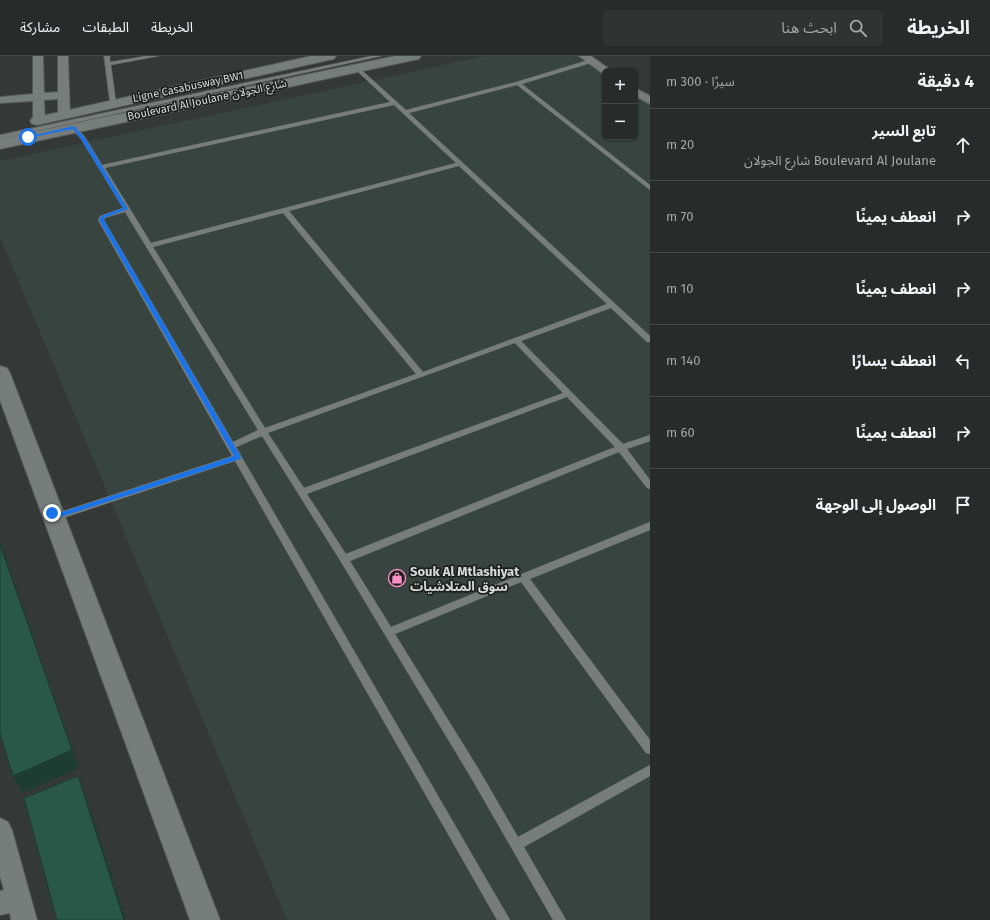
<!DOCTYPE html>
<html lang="ar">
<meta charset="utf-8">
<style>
body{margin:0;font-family:"Fira Sans","Noto Sans Arabic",sans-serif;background:#2f3331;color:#f1f3f6;direction:rtl}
.controls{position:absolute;right:12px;top:12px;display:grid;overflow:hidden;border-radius:6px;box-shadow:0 1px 3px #0004}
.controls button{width:36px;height:36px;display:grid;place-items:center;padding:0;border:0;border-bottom:1px solid #434746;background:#272b29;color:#f1f3f6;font:20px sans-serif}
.stop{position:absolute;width:12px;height:12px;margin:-9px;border:3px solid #1a73e8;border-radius:50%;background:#fff}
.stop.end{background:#1a73e8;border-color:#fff;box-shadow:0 1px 4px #0008}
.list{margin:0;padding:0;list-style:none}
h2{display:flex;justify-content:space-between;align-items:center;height:52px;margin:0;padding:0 16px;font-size:17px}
h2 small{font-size:13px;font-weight:400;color:#a4a7a8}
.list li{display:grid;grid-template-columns:26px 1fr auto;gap:12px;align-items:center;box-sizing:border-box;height:72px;padding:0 16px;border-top:1px solid #434746}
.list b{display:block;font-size:15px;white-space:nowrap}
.list p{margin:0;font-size:13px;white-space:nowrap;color:#a4a7a8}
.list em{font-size:13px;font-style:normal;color:#a4a7a8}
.icon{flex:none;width:22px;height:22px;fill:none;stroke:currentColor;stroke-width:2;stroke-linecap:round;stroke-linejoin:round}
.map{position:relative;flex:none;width:650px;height:864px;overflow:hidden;direction:ltr}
header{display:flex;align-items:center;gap:24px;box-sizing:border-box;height:56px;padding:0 20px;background:#272b29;border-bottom:1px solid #434746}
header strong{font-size:19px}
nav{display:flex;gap:22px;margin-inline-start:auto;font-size:14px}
.search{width:280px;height:36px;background:#2f3331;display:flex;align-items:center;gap:10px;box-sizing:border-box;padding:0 14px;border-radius:6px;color:#a4a7a8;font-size:15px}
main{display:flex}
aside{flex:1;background:#272b29}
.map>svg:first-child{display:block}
.built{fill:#38443f}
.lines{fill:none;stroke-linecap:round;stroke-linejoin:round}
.lane-casing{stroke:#545856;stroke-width:1}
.street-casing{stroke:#545856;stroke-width:2}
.secondary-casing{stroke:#545856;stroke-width:2}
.lane{fill:#777d7a;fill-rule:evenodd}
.street{fill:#777d7a;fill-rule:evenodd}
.secondary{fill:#777d7a;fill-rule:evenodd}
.shaded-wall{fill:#1d3d32}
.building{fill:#295748;stroke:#1d3d32}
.route{fill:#1a73e8}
.labels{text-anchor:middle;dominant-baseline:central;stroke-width:3.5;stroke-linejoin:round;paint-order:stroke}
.far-street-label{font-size:11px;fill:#d7dad9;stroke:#1d201f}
.poi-label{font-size:13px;font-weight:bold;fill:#d7dad9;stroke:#1d201f;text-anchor:start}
</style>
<header>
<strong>الخريطة</strong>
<div class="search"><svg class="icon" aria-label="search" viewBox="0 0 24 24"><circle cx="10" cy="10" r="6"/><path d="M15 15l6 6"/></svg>ابحث هنا</div>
<nav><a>الخريطة</a><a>الطبقات</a><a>مشاركة</a></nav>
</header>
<main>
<aside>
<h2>4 دقيقة<small>سيرًا · 300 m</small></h2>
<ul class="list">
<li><svg class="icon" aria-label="ahead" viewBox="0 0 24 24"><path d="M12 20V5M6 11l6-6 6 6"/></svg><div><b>تابع السير</b><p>Boulevard Al Joulane شارع الجولان</p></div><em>20 m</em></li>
<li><svg class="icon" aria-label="right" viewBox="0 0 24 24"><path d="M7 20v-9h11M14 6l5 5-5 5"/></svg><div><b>انعطف يمينًا</b></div><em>70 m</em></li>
<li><svg class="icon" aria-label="right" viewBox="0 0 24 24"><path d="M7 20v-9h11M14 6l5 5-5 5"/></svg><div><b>انعطف يمينًا</b></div><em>10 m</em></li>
<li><svg class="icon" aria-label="left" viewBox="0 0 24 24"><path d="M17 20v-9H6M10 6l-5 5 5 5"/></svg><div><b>انعطف يسارًا</b></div><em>140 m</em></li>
<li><svg class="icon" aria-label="right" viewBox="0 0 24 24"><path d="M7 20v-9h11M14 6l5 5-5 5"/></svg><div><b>انعطف يمينًا</b></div><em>60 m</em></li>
<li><svg class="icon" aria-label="arrive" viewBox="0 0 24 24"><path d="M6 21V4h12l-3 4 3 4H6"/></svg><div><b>الوصول إلى الوجهة</b></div></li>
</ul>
</aside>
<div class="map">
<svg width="650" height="864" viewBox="0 0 650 864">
<rect width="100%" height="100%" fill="#343937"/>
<polygon class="built" points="485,0 582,0 605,16 605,81 635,81 635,37 650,48 650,864 287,864 0,181 0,105"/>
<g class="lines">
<g class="lane-casing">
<g id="lane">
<polygon points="104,0 110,0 110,6 146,0 159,0 111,9 116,47 113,49 110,47"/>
<polygon points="371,0 382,0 0,83 0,79"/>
<path d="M592 3 595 5 594 6 522 28 650 129V134L517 29 409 57 650 280V286H647L611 252 521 285 623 388 650 379V385L627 393 650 424V433L647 432 619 396 350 505 391 571 650 466V474L530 523 650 684V698L646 697 521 526 395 578 478 712 518 781 650 709V720L524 791 566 864H553L470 720 341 506 262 380 236 391 510 864H497L235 405 54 465 51 463 49 461 51 459 232 400 98 164 100 160 123 152 81 83 71 72 76 71 85 81 102 109 390 46 355 13 354 12 357 10 406 54 516 26ZM394 49 456 107 151 187 105 112ZM459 110 607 248 423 316 289 155ZM125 156 258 374 233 386 104 164 105 162ZM283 157 416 318 265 372 153 191ZM515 287 563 337 304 432 268 377ZM567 341 615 391 346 498 307 438Z"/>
</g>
</g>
<g class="street-casing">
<g id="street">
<polygon points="33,0 43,0 44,37 58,36 58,0 68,0 70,58 68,61 60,61 58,58 58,43 44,44 45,64 43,67 35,67 33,64 33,45 0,47 0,41 33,38"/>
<polygon points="579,0 591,0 612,15 605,15 605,18 602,17"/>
<polygon points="635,32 650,40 650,48 635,40"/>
<polygon points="0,762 8,766 12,774 37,864 11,864 10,857 0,859 0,835 4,834 0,820"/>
</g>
</g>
<g class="secondary-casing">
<g id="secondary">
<polygon points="311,0 336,0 334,3 329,4 37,69 32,68 30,65 32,62 37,61"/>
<polygon points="395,0 421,0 419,3 414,4 0,93 0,83"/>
<polygon points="0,310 7,312 10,317 220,864 190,864 0,344"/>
</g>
</g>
<use href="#lane" class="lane"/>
<use href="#street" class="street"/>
<use href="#secondary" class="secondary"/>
</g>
<g class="shaded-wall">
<polygon points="0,486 79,712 22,737 13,720"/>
<polygon points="78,720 85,738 126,864 124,864"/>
</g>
<g class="building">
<polygon points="0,489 72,694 13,720 0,677"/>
<polygon points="78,720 124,864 57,864 24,742"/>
</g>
<polygon class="route" points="74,70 85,82 128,153 104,162 104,164 241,401 240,403 54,463 51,461 50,455 55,455 56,458 234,400 99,164 101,160 123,152 81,83 73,73 28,82 26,81"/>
<defs>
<g id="shop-ring" transform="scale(0.9)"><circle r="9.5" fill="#1d201f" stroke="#fb8fc6" stroke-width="1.5"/><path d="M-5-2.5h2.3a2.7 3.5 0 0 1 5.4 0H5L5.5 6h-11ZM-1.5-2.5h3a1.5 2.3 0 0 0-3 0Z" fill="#fb8fc6"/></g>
</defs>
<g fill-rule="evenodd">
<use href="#shop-ring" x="397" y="522"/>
</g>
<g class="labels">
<g class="far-street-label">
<text transform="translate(188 31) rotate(-12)">Ligne Casabusway BW1</text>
<text transform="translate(207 44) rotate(-12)">Boulevard Al Joulane شارع الجولان</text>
</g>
<g class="poi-label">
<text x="410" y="515">Souk Al Mtlashiyat<tspan x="410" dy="15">سوق المتلاشيات</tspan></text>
</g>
</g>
</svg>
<div class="controls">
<button>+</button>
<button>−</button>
</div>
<div class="stop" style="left:28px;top:81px"></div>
<div class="stop end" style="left:52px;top:457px"></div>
</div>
</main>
